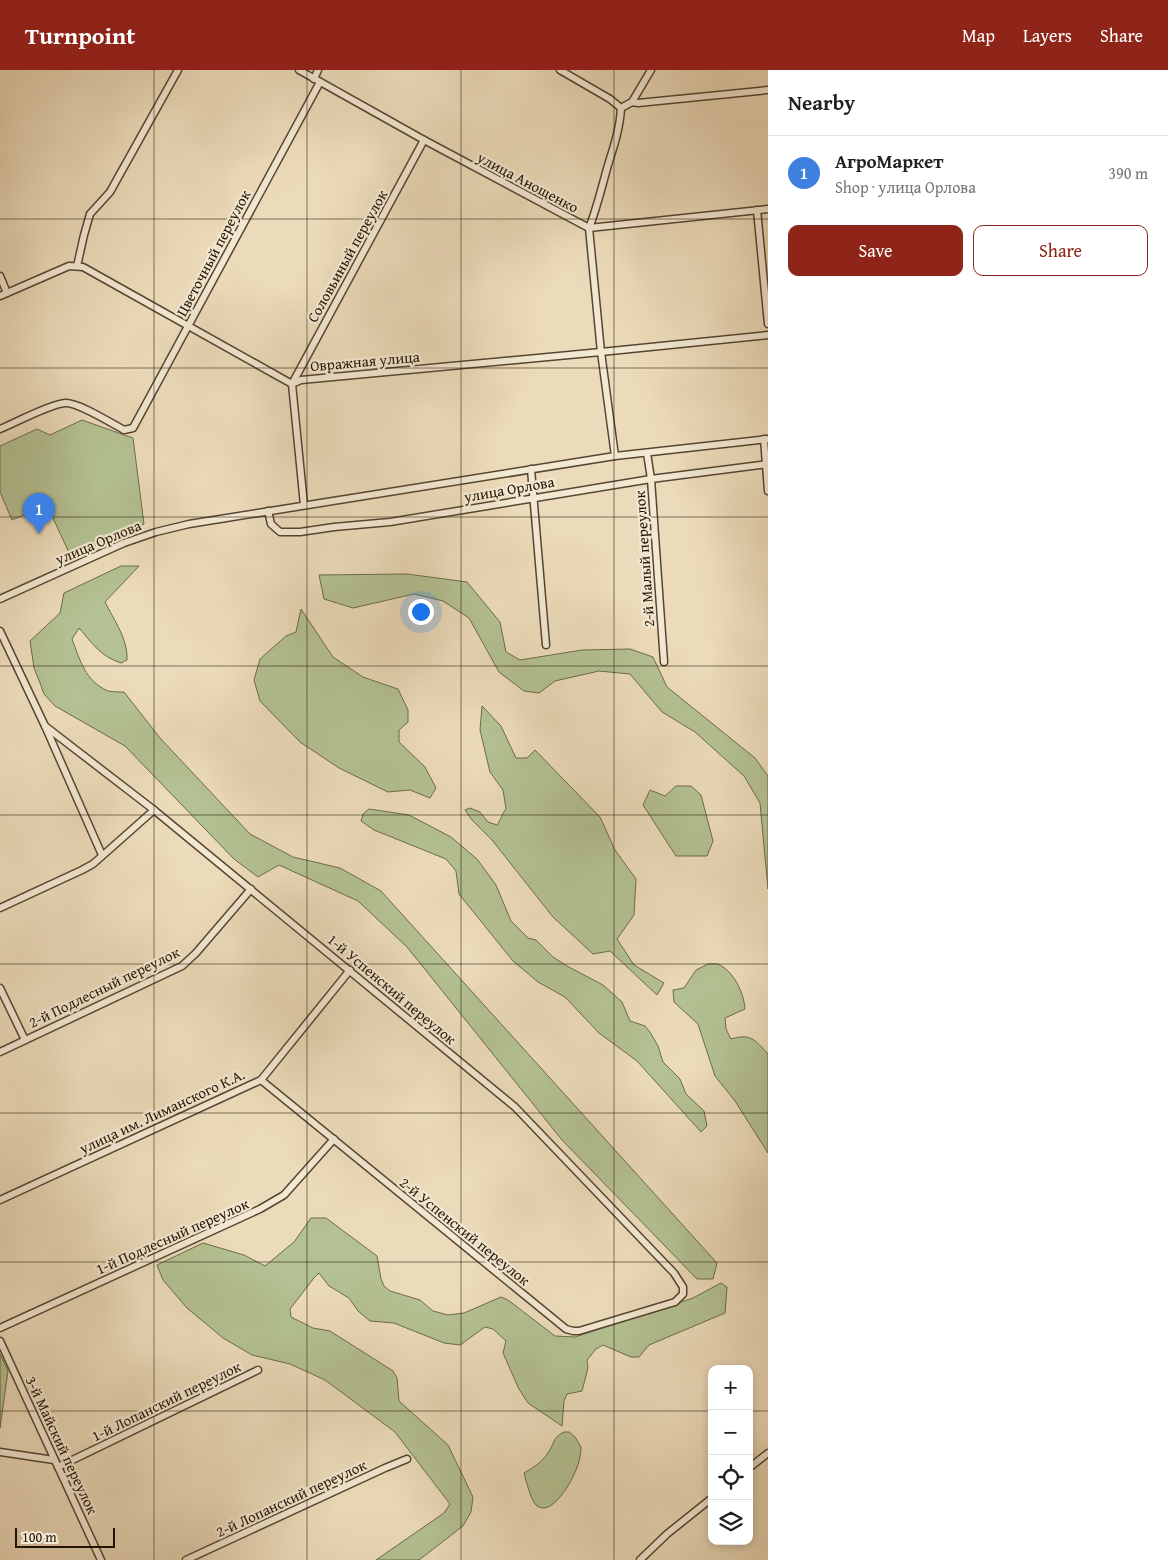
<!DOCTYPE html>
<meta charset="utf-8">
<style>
body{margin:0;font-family:"Gentium Book Plus",serif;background:#f2f2f2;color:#202124}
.controls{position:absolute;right:15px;bottom:15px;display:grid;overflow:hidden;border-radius:10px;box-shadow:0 2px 8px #0003}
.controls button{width:45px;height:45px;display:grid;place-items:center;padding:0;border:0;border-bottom:1px solid #e0e0e0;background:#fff;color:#202124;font:25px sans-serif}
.scale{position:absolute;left:15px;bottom:12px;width:100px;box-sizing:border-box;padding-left:5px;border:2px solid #231503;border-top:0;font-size:14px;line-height:18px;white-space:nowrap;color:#231503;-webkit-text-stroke:4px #f3e8d2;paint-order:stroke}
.you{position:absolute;left:420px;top:541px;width:18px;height:18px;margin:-12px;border:4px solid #fff;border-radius:50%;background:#1a73e8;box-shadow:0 0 0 8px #1a73e833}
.badge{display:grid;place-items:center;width:32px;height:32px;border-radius:50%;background:#8f2418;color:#fff;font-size:16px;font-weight:700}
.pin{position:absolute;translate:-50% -41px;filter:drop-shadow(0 1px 2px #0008)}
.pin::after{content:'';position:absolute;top:26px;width:18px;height:15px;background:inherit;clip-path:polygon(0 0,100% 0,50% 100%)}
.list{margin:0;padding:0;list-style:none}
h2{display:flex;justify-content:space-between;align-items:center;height:65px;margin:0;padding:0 20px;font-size:21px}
h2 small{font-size:16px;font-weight:400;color:#757577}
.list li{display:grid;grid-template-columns:32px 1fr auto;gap:15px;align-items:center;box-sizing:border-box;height:75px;padding:0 20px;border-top:1px solid #e0e0e0}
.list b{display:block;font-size:19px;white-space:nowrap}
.list p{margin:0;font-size:16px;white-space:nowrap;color:#757577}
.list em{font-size:16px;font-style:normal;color:#757577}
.actions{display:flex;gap:10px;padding:15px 20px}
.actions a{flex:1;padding:11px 0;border:1px solid #8f2418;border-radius:10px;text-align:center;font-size:18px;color:#8f2418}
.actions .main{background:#8f2418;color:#fff}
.icon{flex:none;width:28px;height:28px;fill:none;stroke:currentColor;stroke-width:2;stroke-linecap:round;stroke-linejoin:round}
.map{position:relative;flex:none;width:768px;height:1490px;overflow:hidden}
header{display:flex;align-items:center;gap:30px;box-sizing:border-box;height:70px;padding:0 25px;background:#8f2418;color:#fff}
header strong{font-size:24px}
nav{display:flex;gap:28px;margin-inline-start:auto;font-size:18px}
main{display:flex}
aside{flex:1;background:#fff}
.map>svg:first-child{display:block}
.green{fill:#b4c192;stroke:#6c6b4a}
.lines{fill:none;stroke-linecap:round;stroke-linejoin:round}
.minor-casing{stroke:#554631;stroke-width:9}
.minor{stroke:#f3e8d2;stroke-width:6}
.grid{fill:none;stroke:#231503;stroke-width:1;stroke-opacity:0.55}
.labels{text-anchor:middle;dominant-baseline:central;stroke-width:4.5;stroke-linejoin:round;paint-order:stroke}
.street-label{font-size:15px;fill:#231503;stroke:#f3e8d2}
</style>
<header>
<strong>Turnpoint</strong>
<nav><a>Map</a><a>Layers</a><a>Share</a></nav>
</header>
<main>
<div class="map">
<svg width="768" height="1490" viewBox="0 0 768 1490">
<rect width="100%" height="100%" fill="#ecdbba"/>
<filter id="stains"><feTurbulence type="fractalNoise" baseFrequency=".004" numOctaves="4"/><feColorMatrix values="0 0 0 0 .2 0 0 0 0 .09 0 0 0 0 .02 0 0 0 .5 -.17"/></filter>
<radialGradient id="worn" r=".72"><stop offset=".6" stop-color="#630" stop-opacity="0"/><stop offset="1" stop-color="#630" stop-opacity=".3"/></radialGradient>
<g class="green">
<polygon points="82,350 133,368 144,454 71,487 47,435 12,450 0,422 0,376 37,359 50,365"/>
<path d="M121 496H139L105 532C114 550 128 569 127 590L121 593C100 586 93 574 79 558L72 569C80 590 85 611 108 621 113 622 120 622 124 622L160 668 250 764 293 787 340 798 381 821 717 1193 713 1209H697L562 1070 407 877 358 831 279 795 258 807 234 789 125 676 55 636 44 624 40 613 34 598 30 571 60 543 64 523Z"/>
<polygon points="407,504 467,512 500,552 506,582 520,590 582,580 630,579 653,587 667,617 755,688 768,706 768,819 760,733 744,706 695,662 662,642 630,604 599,601 555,611 539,623 524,621 499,602 469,548 443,531 414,524 353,538 324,529 319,505"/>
<polygon points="301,539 333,587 363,607 398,619 408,640 408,652 399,660 399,672 425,697 436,718 430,728 410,720 388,722 339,698 300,672 260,631 254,610 260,589 286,566 296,562"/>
<path d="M482 636 501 656 516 688H527L535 680 600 747 615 780 636 809 634 845 617 869 634 895 664 913 657 925 610 881 593 884 553 847 492 770 472 750 465 740 470 738 480 742 488 752 497 755C501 750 502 743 506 739L503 720 490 702 480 660Z"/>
<polygon points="676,716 691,716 701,725 713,771 707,786 676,786 643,735 650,720 665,726"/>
<polygon points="369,739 409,745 451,767 477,789 496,815 511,851 528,868 536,870 553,887 567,896 603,915 622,932 630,951 645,956 650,962 658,976 663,992 680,1009 686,1024 704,1041 707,1056 701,1062 637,991 599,963 565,927 538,912 513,891 459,824 456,801 446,789 374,760 361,751 363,744"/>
<path d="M708 894C712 894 717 893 720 895 735 903 744 924 745 939L725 948 726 959 731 969C751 963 755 970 768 984V1083L735 1031 715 1006 698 954 674 932 673 920 684 918 696 900Z"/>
<polygon points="311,1148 326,1148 377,1186 381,1209 384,1216 390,1221 420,1230 433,1241 448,1245 464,1243 501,1227 508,1230 555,1266 575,1267 693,1228 721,1213 727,1217 725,1243 649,1275 639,1287 631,1287 603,1275 596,1279 587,1290 588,1298 582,1321 567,1324 564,1331 562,1356 528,1333 519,1319 503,1283 506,1271 493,1259 485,1257 460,1275 444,1273 394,1253 370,1251 358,1241 349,1228 329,1216 319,1203 314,1208 290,1239 291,1247 313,1258 330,1261 393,1301 397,1308 399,1331 448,1375 473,1427 471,1442 463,1456 419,1490 376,1490 444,1443 450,1434 395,1362 325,1310 290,1294 252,1285 223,1268 187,1238 163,1210 157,1195 203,1173 244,1185 265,1196 294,1172"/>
<polygon points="0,1284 8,1301 0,1358"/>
<path d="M564 1362H569L575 1367 581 1377C581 1385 579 1393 576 1400 572 1411 552 1447 537 1436 531 1431 526 1411 524 1403 533 1398 542 1392 548 1383 555 1373 552 1368 564 1362Z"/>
</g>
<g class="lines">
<g class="minor-casing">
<g id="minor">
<polyline points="299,0 424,70 589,158 768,139"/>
<polyline points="560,0 610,29 621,38 632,32 638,33 768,20"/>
<polyline points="314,9 318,0"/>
<polyline points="632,32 651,0"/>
<polyline points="757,140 768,254"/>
<polyline points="77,196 84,165 90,144 110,122 178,0"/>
<polyline points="0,206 7,223"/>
<polyline points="0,226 69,196 83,197 292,314"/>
<polyline points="292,314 301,310 601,282 768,265"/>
<polyline points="292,314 424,70"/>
<polyline points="292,314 304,435"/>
<path d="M0 359C15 353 50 334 65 333 78 332 111 353 124 360L133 358 320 12"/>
<polyline points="764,369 768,421"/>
<polyline points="647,383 651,409 664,592"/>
<path d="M615 386 601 282 589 158C597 138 602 116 608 95 614 76 620 58 621 38"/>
<polyline points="531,399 546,575"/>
<polyline points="268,441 271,454 280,462 300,462 334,457 390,452 651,409 768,394"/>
<polyline points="0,529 124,473 156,462 189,454 615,386 768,369"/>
<polyline points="0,561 45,656 102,785"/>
<polyline points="45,656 154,740 515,1037 674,1203 683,1217 683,1224 675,1232 579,1261 573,1261 566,1259 261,1010"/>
<polyline points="0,838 82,800 93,794 154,740"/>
<polyline points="0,918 25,970"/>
<polyline points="0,982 182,896 196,883 251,819"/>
<polyline points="0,1130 261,1010 350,900"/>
<polyline points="0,1258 260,1139 284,1125 334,1069"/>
<polyline points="0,1271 101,1490"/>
<polyline points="0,1382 54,1390"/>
<polyline points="58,1397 258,1300"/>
<polyline points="749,1398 768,1383"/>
<polyline points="186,1490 385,1398 407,1389"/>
<polyline points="640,1490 667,1464 712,1428"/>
</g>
</g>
<use href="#minor" class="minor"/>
</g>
<path class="grid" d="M154 0V1490M307 0V1490M461 0V1490M614 0V1490M0 149H768M0 298H768M0 447H768M0 596H768M0 745H768M0 894H768M0 1043H768M0 1192H768M0 1341H712M749 1341H768"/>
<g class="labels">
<g class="street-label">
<text transform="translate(528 112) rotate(28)">улица Анощенко</text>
<text transform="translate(213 183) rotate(-62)">Цветочный переулок</text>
<text transform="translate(347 186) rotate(-61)">Соловьиный переулок</text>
<text transform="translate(365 291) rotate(-5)">Овражная улица</text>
<text transform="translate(509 419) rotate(-10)">улица Орлова</text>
<text transform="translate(98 472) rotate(-23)">улица Орлова</text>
<text transform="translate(644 489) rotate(-94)">2-й Малый переулок</text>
<text transform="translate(104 917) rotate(-26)">2-й Подлесный переулок</text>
<text transform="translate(392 919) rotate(40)">1-й Успенский переулок</text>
<text transform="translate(162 1041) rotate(-25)">улица им. Лиманского К.А.</text>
<text transform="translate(465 1161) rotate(39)">2-й Успенский переулок</text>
<text transform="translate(172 1166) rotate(-24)">1-й Подлесный переулок</text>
<text transform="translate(166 1331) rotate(-26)">1-й Лопанский переулок</text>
<text transform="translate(62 1375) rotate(65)">3-й Майский переулок</text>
<text transform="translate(291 1428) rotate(-25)">2-й Лопанский переулок</text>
</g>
</g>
<rect width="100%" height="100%" filter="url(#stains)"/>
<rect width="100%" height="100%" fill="url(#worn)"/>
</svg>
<div class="controls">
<button>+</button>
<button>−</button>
<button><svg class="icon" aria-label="locate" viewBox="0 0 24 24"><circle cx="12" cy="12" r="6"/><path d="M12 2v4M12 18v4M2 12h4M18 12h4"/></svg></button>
<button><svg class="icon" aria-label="layers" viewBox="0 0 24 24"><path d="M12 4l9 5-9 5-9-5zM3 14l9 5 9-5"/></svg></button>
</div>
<div class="scale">100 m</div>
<div class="you"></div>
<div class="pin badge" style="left:39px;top:464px;background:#3f7fe0">1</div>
</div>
<aside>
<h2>Nearby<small></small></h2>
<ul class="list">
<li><span class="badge" style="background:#3f7fe0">1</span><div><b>АгроМаркет</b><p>Shop · улица Орлова</p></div><em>390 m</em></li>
</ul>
<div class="actions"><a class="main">Save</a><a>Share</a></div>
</aside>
</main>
